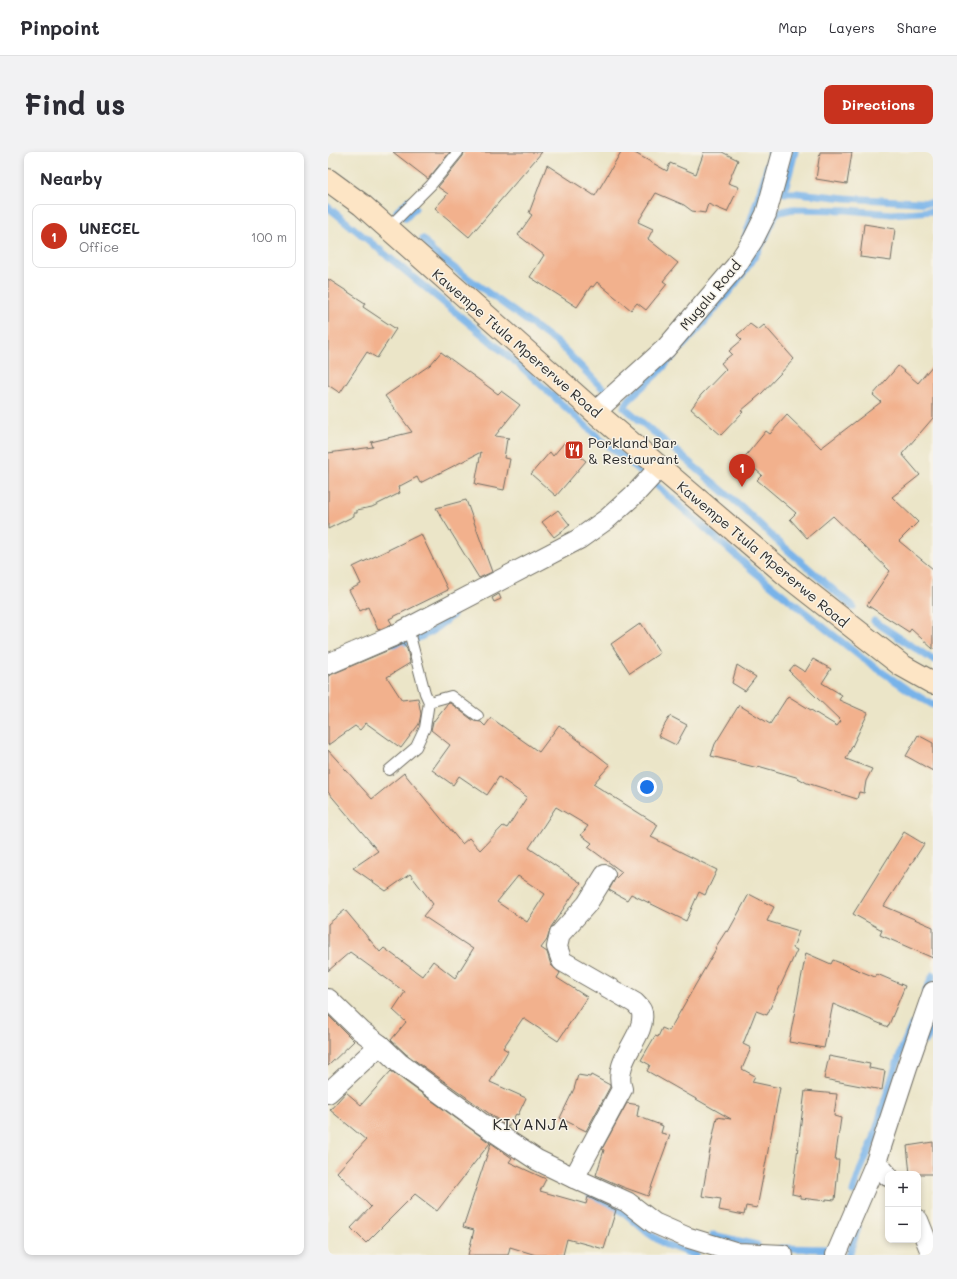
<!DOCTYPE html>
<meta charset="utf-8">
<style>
body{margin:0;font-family:Mali,sans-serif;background:#f2f2f3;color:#2b2b33}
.controls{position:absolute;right:12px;bottom:12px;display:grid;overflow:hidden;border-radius:8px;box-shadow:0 2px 6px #0003}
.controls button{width:36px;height:36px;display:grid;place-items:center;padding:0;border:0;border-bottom:1px solid #e1e1e2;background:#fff;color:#2b2b33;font:20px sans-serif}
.you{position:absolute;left:319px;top:635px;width:14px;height:14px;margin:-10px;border:3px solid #fff;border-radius:50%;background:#1a73e8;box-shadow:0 0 0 6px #1a73e833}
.badge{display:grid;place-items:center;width:26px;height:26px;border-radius:50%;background:#c8321e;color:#fff;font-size:13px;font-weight:700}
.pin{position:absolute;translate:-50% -33px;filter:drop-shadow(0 1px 2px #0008)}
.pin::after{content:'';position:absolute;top:21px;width:14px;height:12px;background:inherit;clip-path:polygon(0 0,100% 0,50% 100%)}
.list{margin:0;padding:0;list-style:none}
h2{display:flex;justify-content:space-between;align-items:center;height:52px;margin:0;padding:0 16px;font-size:17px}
h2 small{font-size:13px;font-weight:400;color:#7c7c81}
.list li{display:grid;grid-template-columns:26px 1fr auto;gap:12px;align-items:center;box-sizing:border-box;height:64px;margin:0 8px 8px;padding:0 8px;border:1px solid #e1e1e2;border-radius:8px}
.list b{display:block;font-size:15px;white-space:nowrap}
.list p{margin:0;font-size:13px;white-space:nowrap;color:#7c7c81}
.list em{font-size:13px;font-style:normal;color:#7c7c81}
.map{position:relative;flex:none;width:605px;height:1103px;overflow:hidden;border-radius:8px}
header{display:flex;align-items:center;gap:24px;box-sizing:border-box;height:56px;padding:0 20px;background:#fff;border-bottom:1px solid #e1e1e2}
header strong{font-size:19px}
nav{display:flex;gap:22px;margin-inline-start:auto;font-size:14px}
.intro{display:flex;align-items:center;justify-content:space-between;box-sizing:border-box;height:96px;padding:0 24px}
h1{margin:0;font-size:28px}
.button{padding:10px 18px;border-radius:8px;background:#c8321e;color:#fff;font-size:14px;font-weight:700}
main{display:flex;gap:24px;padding:0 24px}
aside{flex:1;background:#fff;border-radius:8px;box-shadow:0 2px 6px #0003}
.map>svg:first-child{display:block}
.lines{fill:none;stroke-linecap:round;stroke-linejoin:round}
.stream{stroke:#78b3e9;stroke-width:7}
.building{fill:#f2b18d;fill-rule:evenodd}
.lane-casing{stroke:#6e6c62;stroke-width:12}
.street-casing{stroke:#6e6c62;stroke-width:22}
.secondary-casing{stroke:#6e6c62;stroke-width:24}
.lane{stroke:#fff;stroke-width:10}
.street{stroke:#fff;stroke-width:20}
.secondary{stroke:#fde5c5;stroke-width:22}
.labels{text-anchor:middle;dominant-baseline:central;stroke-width:3;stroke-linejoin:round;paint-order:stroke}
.street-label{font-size:14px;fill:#2b2b2b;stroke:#f7f3e8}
.poi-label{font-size:14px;fill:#2b2b2b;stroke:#f7f3e8;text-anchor:start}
.quarter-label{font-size:16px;letter-spacing:1px;fill:#2b2b2b;stroke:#f7f3e8}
</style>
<header>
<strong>Pinpoint</strong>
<nav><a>Map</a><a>Layers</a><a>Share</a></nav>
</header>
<div class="intro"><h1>Find us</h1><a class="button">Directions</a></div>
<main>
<aside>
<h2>Nearby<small></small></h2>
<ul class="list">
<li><span class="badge">1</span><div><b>UNECEL</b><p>Office</p></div><em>100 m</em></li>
</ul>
</aside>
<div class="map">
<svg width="605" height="1103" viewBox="0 0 605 1103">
<rect width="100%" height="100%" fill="#f7f3e8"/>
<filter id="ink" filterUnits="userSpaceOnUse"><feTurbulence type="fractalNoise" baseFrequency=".025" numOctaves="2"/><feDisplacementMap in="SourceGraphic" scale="8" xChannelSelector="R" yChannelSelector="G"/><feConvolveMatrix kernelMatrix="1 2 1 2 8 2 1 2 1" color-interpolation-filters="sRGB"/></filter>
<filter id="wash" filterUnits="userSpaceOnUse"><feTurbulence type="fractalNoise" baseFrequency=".012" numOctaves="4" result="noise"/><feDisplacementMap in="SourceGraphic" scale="16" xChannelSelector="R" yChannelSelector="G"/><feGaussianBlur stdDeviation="0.9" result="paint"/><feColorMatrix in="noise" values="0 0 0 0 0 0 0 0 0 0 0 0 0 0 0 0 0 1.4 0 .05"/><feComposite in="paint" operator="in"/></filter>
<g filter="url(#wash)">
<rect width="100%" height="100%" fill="#ebe5c8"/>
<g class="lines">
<g class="stream">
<polyline points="467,0 456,41 469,41 518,46 605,51"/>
<polyline points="0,55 190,212 271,286 318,324 423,417 534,506 580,538 605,553"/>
<polyline points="69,59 81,48"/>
<polyline points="78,66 87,56"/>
<polyline points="417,86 437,24 443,0"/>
<polyline points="95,87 105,100 129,118 232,193 267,229 282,243 283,241"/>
<polyline points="525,455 446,386 415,356 296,255 302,246 331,220 374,173 408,131 426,106 438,85 448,61 464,57 519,58 564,62 605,59"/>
<polyline points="546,469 605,508"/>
<polyline points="66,492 84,489 103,480 125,463"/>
<polyline points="598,839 605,823"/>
<polyline points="598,889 605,873"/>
<polyline points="525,1040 532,1019 545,989 557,947 574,896 584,873"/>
<polyline points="262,1043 298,1062 320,1081 338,1093 368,1103"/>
<polyline points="385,1083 429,1093"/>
<polyline points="453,1096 503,1097"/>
<polyline points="521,1103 530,1076"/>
</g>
</g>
<g id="blocks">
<g class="building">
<polygon points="65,0 122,0 100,27"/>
<polygon points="136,0 214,0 141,85 107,56 120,42 110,35 135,4"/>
<polygon points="293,0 305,0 339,19 342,11 368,22 376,0 394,0 410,8 400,31 411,35 399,60 380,52 377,61 364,59 356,53 328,41 310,70 325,77 320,87 350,111 335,129 339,132 318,158 309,151 303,158 269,130 265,135 263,134 249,155 202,125 216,103 190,83 204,63 201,61 219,13 267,44"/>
<polygon points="492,0 524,0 519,32 488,27"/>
<polygon points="536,72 567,77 563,109 532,105"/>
<polygon points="0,127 37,151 35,155 68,177 49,206 39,200 12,241 0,233"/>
<polygon points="422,172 430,178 436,173 466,207 433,242 413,259 415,260 393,283 363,257 373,243 398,217 393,211 404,202 401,199 414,188 409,183"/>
<polygon points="113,200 170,242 173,239 192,253 167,284 181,286 179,287 176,306 182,307 176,338 147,332 153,300 92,331 89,325 70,335 72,341 44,355 29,358 29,361 26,361 26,364 0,377 0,301 45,295 43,290 84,280 57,244 102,213"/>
<polygon points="605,213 605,266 574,302 592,323 564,345 590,370 571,389 605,417 605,497 583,477 581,480 539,453 562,419 505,364 479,386 462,367 468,361 429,328 434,323 415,307 438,279 442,282 459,263 493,296 553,250 545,243 570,214 590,231"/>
<polygon points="236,291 258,309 228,344 203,322 222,300 225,304"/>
<polygon points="138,348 164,420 151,426 108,356"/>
<polygon points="230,358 242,373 226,385 214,370"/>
<polygon points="93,382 120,438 61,467 64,472 50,478 40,455 32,459 21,438 33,432 25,415"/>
<polygon points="171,442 173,447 166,450 164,446"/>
<polygon points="313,471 332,501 302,521 283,492"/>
<polygon points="75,492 79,497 82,511 59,525 74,548 90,546 93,562 91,572 73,596 38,571 32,578 27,574 0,593 0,524"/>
<polygon points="485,507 503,517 494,531 514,543 511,548 540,561 518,607 544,617 538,629 536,641 531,640 529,647 479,631 468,625 430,614 430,616 383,604 387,592 411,553 442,572 460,544 509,574 513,569 461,519 466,513 477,520"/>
<polygon points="409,513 428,525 417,539 404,531"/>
<path d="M122 551 146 569 153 570 157 574 163 566 211 600 231 573 282 613 265 632 330 673 323 685 389 718 377 743 371 740 358 769 303 742 299 748 281 738 287 727 294 720 260 695 264 691 253 683 260 674 228 655 201 696 253 731 223 775 219 788 213 796 219 800 223 813 232 821 229 826 259 845 230 889 195 866 175 896 180 899 162 930 198 946 190 963 188 962 180 975 78 902 63 888 78 870 65 858 77 840 22 800 0 819V772L17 758 52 800 56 796 94 824 105 809 127 826 145 797 95 764 105 752 82 722 58 739 25 716 50 699 0 640V598L44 647 76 621 134 692 141 686 152 698 175 674 179 676 199 645 171 625 159 643 131 624 125 633 104 618 122 593 103 578 105 570 119 552ZM190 724 217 742 199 770 169 750Z"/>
<polygon points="342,564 359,573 348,593 330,584"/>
<polygon points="590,583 605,591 605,619 578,604"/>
<polygon points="576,680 596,692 556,754 605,775 605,806 552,783 554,778 525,762"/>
<polygon points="421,742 446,755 439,769 471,779 465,796 469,798 439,863 428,859 415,892 423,896 414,917 427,924 424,930 452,936 429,1056 418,1054 416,1063 391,1058 393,1047 374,1044 381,1003 389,965 403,967 319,919 322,913 313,908 327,884 330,885 334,876 341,879 388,797 387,796 398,779 400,780"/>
<polygon points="478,801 503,812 505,808 547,825 549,822 577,834 560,875 505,852 496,896 461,890"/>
<polygon points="0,863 26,889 0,914"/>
<polygon points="501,904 542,912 541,916 557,919 554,938 496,927"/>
<polygon points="63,919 162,991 109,1059 87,1042 38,1091 23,1076 43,1055 9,1020 38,988 2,958 18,940 33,953"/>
<polygon points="250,923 262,925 263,923 282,933 282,935 258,979 232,966 246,937"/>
<polygon points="477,939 509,942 506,964 513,966 507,1008 511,1008 507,1048 498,1047 498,1049 473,1046 473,1044 464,1042"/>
<polygon points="299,951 311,953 309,964 335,974 333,981 342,983 320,1044 295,1035 268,1023 276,998 274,997"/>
<polygon points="605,990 605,1022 582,1022 579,994"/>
<polygon points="163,991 184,1006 181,1010 218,1027 212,1039 258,1052 260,1045 288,1058 276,1097 239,1087 235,1103 208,1103 182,1095 180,1103 140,1103 146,1078 135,1075"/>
</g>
</g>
</g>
<g filter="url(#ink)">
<use href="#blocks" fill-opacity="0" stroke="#6e6c62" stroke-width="1"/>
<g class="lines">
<g class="lane-casing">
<g id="lane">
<polyline points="60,76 103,33 130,0"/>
<polyline points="101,550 123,544 150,564"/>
<polyline points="61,618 88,595 97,576 101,550 97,541 80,476"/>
</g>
</g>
<g class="street-casing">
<g id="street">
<polyline points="267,260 338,196 408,114 425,88 438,62 455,0"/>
<polyline points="0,512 65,484 251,387 279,367 308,341 332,315"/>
<polyline points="0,847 33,879 52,893 71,911 153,971 209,1008 246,1026 299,1050 326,1071 358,1085 410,1101 455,1103"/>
<polyline points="0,941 52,893"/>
<polyline points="548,1010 560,1024"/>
<path d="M246 1026 294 937C284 907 318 885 314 861 314 858 310 854 307 851L234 809 229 795 232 782 259 752 277 723"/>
<polyline points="590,1068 604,1103"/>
<polyline points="508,1103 548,1010 579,915 605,840"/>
</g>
</g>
<g class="secondary-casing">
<polyline id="secondary" points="0,28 34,53 267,260 462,426 573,513 605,531"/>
</g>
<use href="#lane" class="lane"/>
<use href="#street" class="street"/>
<use href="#secondary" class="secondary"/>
</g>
</g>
<defs>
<g id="restaurant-square" transform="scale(1)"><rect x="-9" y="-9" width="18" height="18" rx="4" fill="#c8321e" stroke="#f7f3e8"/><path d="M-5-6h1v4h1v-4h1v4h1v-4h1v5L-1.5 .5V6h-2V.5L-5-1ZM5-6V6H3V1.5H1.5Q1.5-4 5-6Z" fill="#fff"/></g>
</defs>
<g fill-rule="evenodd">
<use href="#restaurant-square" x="246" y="298"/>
</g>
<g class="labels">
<g class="street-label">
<text transform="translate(382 143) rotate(-50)">Mugalu Road</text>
<text transform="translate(189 191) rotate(41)">Kawempe Ttula Mpererwe Road</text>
<text transform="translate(435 402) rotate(40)">Kawempe Ttula Mpererwe Road</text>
</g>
<g class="poi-label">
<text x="260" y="290">Porkland Bar<tspan x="260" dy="16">&amp; Restaurant</tspan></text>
</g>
<g class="quarter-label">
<text x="203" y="971">KIYANJA</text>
</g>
</g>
</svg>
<div class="controls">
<button>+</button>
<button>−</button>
</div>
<div class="you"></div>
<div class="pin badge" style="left:414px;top:335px">1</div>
</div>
</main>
